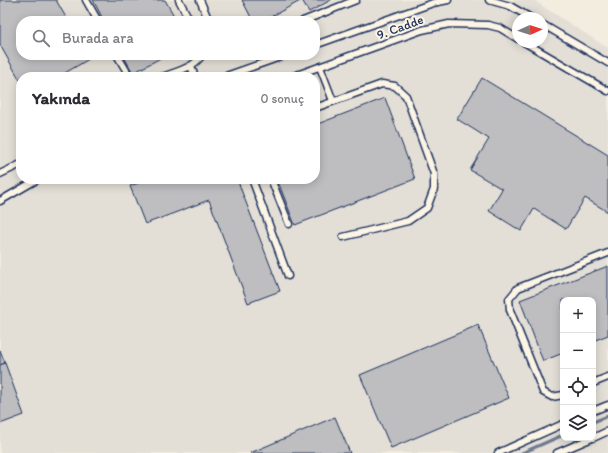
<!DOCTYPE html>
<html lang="tr">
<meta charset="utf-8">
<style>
body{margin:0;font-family:Itim,sans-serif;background:#f7f7f7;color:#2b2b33}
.controls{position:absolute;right:12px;bottom:12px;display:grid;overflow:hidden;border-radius:8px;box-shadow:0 2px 10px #0003}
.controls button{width:36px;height:36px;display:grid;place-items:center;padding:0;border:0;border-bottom:1px solid #e1e1e2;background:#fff;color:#2b2b33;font:20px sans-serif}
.compass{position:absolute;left:512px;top:12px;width:36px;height:36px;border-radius:50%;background:#fff;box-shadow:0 2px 10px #0003;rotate:87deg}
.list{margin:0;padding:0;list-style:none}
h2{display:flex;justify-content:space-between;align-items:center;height:52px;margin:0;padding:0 16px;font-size:17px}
h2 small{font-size:13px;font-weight:400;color:#7c7c81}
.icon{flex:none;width:22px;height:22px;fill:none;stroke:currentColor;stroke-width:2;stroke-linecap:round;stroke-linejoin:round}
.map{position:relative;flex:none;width:608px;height:453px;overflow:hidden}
.search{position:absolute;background:#fff;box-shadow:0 2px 10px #0003;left:16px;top:16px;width:304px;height:44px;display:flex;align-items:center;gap:10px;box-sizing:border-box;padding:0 14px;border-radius:16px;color:#7c7c81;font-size:15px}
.panel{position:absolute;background:#fff;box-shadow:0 2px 10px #0003;left:16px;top:72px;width:304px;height:112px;border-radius:16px}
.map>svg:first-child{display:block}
.built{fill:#e3dfd6;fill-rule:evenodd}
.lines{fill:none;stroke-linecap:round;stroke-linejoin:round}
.stream{stroke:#707a91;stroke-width:3.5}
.building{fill:#bebec0;stroke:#1b2f5e}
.lane-casing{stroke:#1b2f5e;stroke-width:9}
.lane{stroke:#fcf5e5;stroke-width:6}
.labels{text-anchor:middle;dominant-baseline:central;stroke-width:4;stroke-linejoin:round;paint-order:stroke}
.street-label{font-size:13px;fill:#1b2f5e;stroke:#fcf5e5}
</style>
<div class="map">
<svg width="608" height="453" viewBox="0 0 608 453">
<rect width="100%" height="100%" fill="#f3ede0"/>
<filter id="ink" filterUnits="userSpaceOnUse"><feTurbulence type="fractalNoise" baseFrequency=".025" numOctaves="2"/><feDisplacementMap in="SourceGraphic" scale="8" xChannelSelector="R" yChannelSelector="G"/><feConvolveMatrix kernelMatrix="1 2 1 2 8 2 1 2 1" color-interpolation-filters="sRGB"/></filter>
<g filter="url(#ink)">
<path class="built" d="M0 0H533L608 48V453H0ZM518 18H542V42H518ZM21 21H315V55H21ZM21 77H315V179H21ZM563 300H593V438H563Z"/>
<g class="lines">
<g class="stream">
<polyline points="593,422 608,416"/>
<polyline points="522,453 563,435"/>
</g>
</g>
<g class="building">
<polygon points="0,0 56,0 68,21 21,21 21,55 87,55 89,59 58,77 21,77 21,82 0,45"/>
<polygon points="93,0 165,0 177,21 104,21"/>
<polygon points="242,0 302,0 263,21 253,21"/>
<polygon points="302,0 331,0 309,12"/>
<polygon points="123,55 166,55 133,73"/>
<polygon points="482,78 608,155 608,212 585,198 566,229 534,209 521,231 489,211 502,189 470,170 489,139 457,119"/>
<polygon points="385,98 415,179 295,225 277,179 315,179 315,125"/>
<polygon points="150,179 237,179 280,291 248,303 209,200 145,224 130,186"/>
<polygon points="608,266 608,335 593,341 593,300 563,300 563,353 543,361 520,300"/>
<polygon points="478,325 509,398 391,448 360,375"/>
<polygon points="0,350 5,363 0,365"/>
<polygon points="5,363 24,415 0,424 0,365"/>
<polygon points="335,417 350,453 250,453"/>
</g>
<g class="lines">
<g class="lane-casing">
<g id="lane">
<polyline points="86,0 98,21"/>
<polyline points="179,0 190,21"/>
<polyline points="200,0 209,21"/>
<polyline points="489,0 510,6 531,18"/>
<polyline points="303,21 356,0"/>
<polyline points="542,24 608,63"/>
<polyline points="524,42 608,91"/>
<polyline points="315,45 433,3 448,0"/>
<polyline points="117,55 130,77"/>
<polyline points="191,66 195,77"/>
<polyline points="320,67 333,101"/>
<path d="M162 77C175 72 194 68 202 55"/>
<polyline points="223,77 286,55"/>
<polyline points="291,77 422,30 449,24 488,25 500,28 518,39"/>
<polyline points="315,108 382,84 395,86 406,96 434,174 434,189 427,208 408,221 343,237"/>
<polyline points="0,174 21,164"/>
<polyline points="252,179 288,276"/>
<polyline points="271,179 289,224"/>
<polyline points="0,201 38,179"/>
<polyline points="593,383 608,377"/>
<polyline points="563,395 552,397 543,392 510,310 509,299 518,288 608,253"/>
<polyline points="593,411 608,405"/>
<polyline points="593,438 608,431"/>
<polyline points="498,453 563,424"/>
<polyline points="557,453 592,438"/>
</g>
</g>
<use href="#lane" class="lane"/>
</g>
</g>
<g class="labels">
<g class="street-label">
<text transform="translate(400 27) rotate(-20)">9. Cadde</text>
</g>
</g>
</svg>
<div class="controls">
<button>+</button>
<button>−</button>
<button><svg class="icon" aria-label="locate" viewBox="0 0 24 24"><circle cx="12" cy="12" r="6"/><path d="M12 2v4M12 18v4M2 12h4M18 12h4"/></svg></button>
<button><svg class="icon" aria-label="layers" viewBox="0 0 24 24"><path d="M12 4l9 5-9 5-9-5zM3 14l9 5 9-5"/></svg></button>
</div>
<svg class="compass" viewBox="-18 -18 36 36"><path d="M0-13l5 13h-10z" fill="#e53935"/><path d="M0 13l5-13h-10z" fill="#7c7c81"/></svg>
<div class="search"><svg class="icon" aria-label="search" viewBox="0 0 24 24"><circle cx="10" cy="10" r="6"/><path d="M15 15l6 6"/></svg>Burada ara</div>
<section class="panel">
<h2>Yakında<small>0 sonuç</small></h2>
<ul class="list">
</ul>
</section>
</div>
